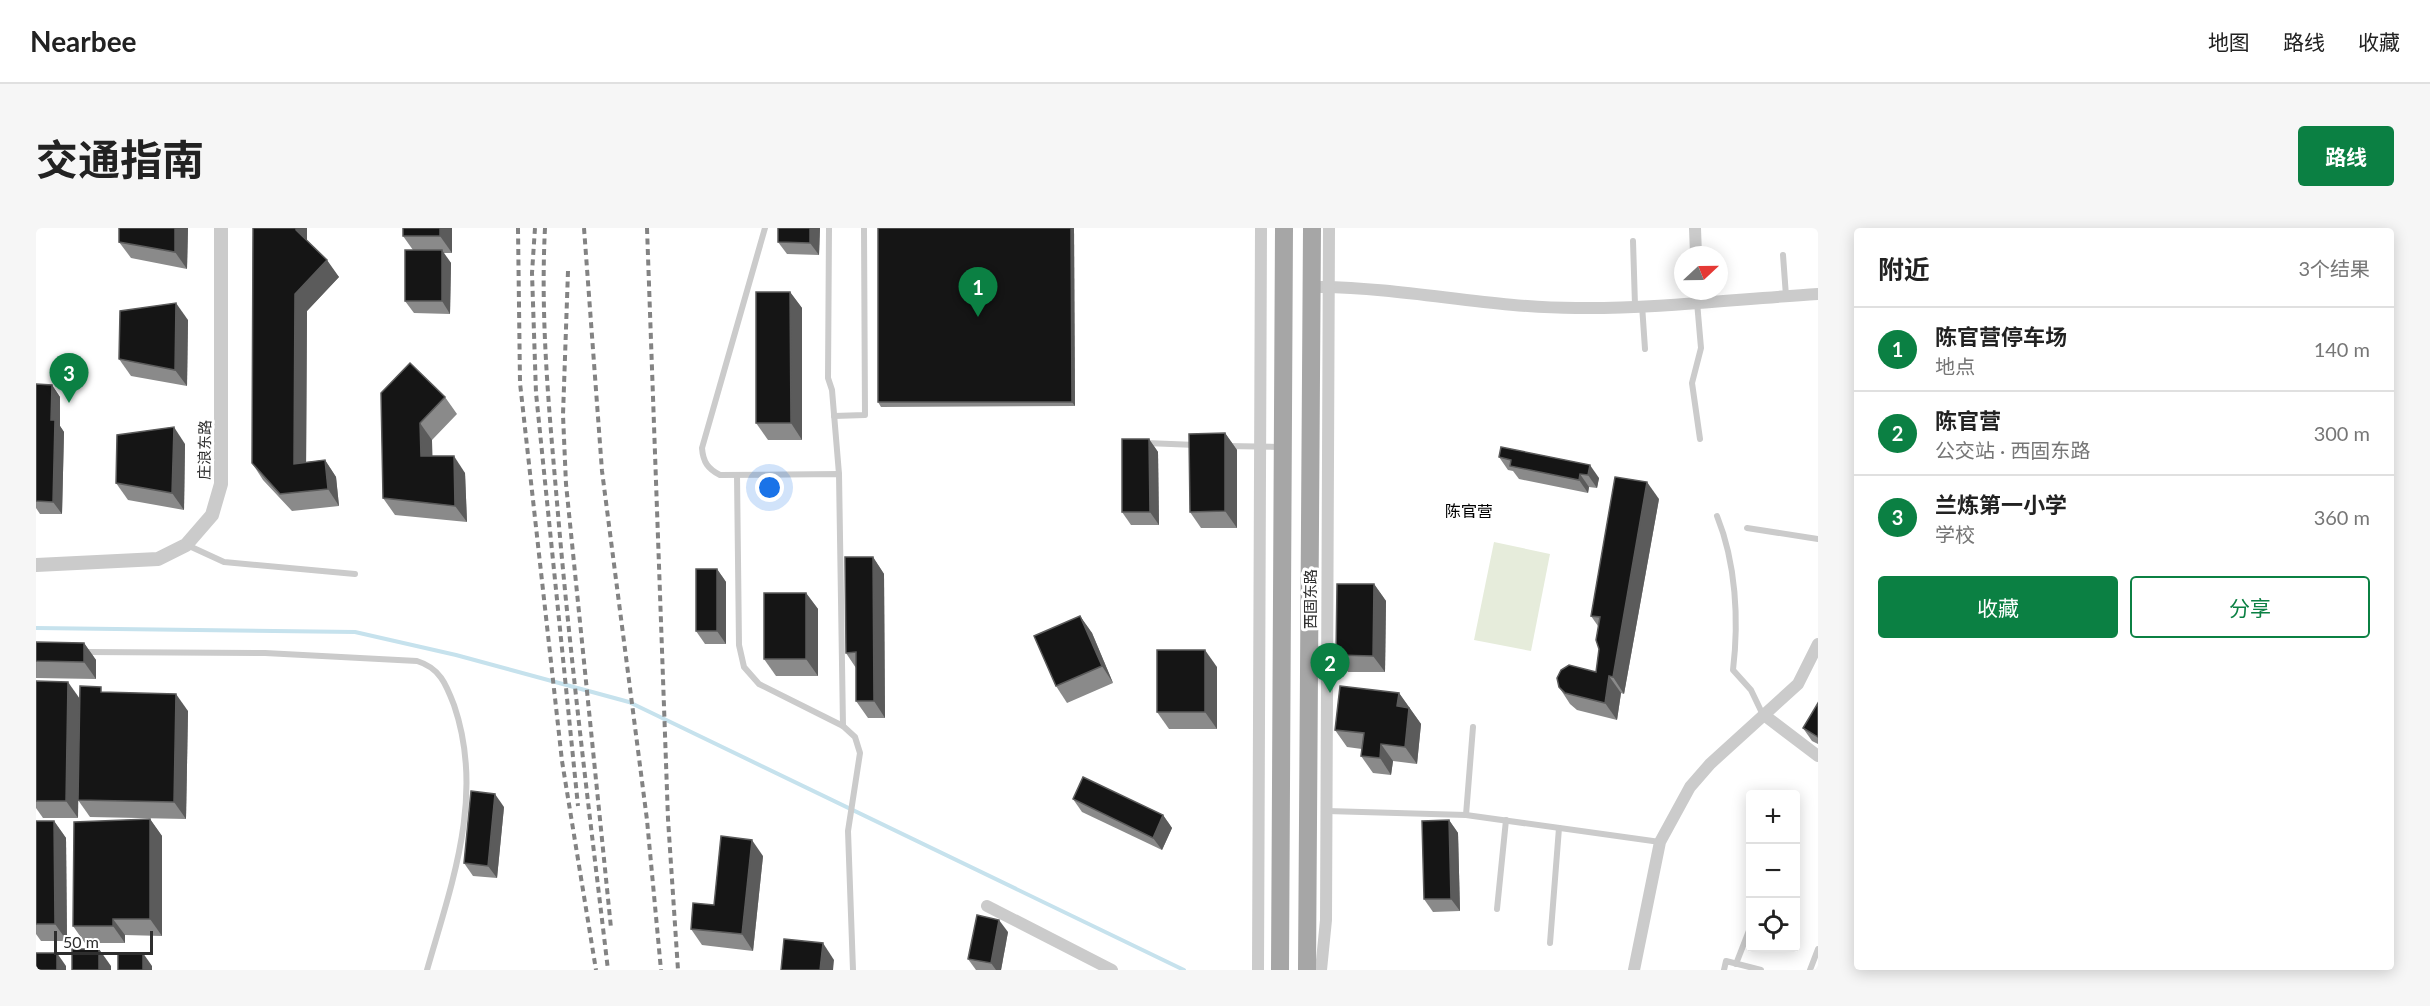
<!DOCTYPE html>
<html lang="zh">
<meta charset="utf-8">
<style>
body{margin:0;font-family:Lato,"Noto Sans SC",sans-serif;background:#f6f6f6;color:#222}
.controls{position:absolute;right:18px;bottom:18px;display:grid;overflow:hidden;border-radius:6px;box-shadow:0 3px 15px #0003}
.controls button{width:54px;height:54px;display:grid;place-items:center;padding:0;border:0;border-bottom:2px solid #e0e0e0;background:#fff;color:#222;font:30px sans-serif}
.compass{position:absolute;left:1638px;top:18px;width:54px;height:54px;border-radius:50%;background:#fff;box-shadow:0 3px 15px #0003;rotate:68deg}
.scale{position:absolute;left:18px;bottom:15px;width:99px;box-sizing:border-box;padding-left:6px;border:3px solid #2e2e2e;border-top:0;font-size:16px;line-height:21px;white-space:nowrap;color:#2e2e2e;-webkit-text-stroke:4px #fff;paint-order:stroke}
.you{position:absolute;left:734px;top:260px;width:21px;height:21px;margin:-15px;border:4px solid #fff;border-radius:50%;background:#1a73e8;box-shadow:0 0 0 9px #1a73e833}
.badge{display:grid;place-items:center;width:39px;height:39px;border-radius:50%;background:#0b8043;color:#fff;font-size:20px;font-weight:700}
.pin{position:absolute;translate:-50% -50px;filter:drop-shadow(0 2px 3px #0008)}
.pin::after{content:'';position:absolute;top:32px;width:21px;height:18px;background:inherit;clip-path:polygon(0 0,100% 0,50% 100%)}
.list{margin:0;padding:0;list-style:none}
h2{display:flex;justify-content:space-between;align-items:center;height:78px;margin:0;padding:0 24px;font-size:26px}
h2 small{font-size:20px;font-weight:400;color:#767676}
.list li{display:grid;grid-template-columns:39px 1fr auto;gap:18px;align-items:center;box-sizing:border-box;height:84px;padding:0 24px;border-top:2px solid #e0e0e0}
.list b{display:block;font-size:22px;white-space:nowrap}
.list p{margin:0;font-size:20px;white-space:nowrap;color:#767676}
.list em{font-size:20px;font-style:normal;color:#767676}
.actions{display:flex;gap:12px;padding:18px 24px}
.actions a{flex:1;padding:14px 0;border:2px solid #0b8043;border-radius:6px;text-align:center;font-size:21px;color:#0b8043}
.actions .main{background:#0b8043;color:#fff}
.icon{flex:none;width:33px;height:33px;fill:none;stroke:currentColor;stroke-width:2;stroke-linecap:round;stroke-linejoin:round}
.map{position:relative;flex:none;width:1782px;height:742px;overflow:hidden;border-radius:6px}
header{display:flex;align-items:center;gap:36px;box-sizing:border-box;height:84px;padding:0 30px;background:#fff;border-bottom:2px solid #e0e0e0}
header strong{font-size:28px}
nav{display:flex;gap:33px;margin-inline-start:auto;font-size:21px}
.intro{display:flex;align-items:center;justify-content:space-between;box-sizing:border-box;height:144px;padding:0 36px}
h1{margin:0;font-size:42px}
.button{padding:15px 27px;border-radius:6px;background:#0b8043;color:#fff;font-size:21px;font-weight:700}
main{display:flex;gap:36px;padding:0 36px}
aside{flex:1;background:#fff;border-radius:6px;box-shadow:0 3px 15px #0003}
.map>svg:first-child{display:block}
.green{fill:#e6ecdb}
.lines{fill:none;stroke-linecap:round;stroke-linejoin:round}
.stream{stroke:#c6e2ed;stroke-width:4}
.service{stroke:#cbcbcb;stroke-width:6}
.minor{stroke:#cbcbcb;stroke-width:12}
.tertiary{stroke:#cbcbcb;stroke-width:14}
.primary{stroke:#a6a6a6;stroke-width:18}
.rail{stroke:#838383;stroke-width:4;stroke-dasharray:6 4.5;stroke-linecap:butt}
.wall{fill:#8a8a8a}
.shaded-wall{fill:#5b5b5b}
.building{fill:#151515;stroke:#5b5b5b;stroke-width:1.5}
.labels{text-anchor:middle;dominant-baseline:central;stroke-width:6;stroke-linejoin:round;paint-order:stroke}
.street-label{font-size:15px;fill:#2e2e2e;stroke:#fff}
.neighbourhood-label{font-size:16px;fill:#000;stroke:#fff}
</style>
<header>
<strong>Nearbee</strong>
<nav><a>地图</a><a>路线</a><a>收藏</a></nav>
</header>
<div class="intro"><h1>交通指南</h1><a class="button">路线</a></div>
<main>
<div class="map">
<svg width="1782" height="742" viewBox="0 0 1782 742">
<rect width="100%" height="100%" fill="#fff"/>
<polygon class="green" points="1458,314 1514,326 1495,423 1438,412"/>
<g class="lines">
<polyline class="stream" points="0,400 319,404 420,427 593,474 1148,742"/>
<g class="service">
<path d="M729 0 666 220C667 234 672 241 684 247L803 246 807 498"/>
<polyline points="793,0 792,150 796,162 803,246"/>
<polyline points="1597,13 1599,77"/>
<polyline points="1747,27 1750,68"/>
<polyline points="1661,74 1665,120 1656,155 1664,211"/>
<polyline points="1606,77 1609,121"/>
<polyline points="798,188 829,187 828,0"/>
<polyline points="1110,215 1160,217"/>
<polyline points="1191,218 1244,219"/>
<polyline points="701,247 703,417 708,439 723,456 807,498 819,509 824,525 812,603 817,742"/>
<path d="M1681 288C1700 335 1703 392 1697 442L1715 462 1727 487"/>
<polyline points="1711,300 1782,311"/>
<polyline points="151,317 188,334 319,346"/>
<path d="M49 424 229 425 381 433C404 440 410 456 418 477 449 567 416 655 391 742"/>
<polyline points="1291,583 1430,587 1624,614"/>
<polyline points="1430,587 1437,499"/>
<polyline points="1461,681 1470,592"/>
<polyline points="1514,715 1523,600"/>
<polyline points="1700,736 1714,700"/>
<polyline points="1688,742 1690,733 1725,742"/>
<polyline points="1774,742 1782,721"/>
</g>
<g class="minor">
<polyline points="1659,0 1660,27"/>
<path d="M1285 59C1371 60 1455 80 1540 80 1620 81 1702 71 1782 66"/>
<polyline points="1728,487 1782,528"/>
<polyline points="951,678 1076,742"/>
<polyline points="1222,742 1225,0"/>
<polyline points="1285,742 1290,692 1293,0"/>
<polyline points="1598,742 1624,614 1654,559 1674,536 1762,456 1782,416"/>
</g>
<polyline class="tertiary" points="0,337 122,331 150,317 176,287 185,256 185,0"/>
<g class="primary">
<polyline points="1244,742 1248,0"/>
<polyline points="1271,742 1276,0"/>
</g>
<g class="rail">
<polyline points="482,0 484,155 526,533 560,742"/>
<polyline points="499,0 496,45 500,165 542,578"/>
<path d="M509 0C504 96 514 191 522 286 535 438 554 590 572 742"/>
<polyline points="548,0 566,243 611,592 625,742"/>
<polyline points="611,0 632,591 642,742"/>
<polyline points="532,43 527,187 530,256 575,700"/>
</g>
</g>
<g class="wall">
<polygon points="152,0 151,41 95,30 83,14"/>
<polygon points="217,0 271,0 271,13 303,49 271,83 270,234 289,232 300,249 303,278 256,283 227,252 216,235"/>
<polygon points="416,0 416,25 407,25 415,35 414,86 378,85 369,73 377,22 367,8"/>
<polygon points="784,0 783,27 751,26 742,14"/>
<polygon points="842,0 1038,0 1039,178 845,179 842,174"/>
<polygon points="754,64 766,80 766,212 732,212 720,195"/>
<polygon points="152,92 151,158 95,148 83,131"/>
<polygon points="0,156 16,157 24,169 24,198 28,204 26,286 4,286 0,280"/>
<polygon points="345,165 409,169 421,186 396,212 396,228 429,245 431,294 359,287 347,270"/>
<polygon points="1189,205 1201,222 1201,300 1165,300 1154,284"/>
<polygon points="1113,211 1122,224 1123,297 1095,297 1086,284"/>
<polygon points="149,216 148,282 92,272 80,255"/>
<polygon points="1465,219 1563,250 1561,260 1553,259 1552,265 1483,251 1477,243 1472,242 1463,229"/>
<polygon points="1623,271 1588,466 1585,465 1581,492 1541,482 1534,476 1523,459 1560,444 1563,421 1562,398 1555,388"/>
<polygon points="837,329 848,346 849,490 832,490 820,473 820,440 810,425"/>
<polygon points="681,341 690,354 690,416 669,416 660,403"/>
<polygon points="1338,356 1350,373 1349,444 1312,444 1300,427"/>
<polygon points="770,365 782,381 782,448 740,448 728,431"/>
<polygon points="1044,388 1056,405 1077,455 1031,475 1020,458"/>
<polygon points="0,414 48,415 60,432 60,451 0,450"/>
<polygon points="1181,439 1181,501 1133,501 1121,484"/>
<polygon points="0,453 42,590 7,590 0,580"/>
<polygon points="69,464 152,483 150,591 54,589 42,572"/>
<polygon points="1363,465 1385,496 1381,536 1357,533 1355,547 1337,545 1325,528 1326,521 1311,519 1299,502"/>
<polygon points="1782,475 1782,516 1776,513 1767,500"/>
<polygon points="1037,571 1127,587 1136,600 1126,622 1046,584"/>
<polygon points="468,579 461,650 437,648 428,635"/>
<polygon points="114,591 126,608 126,708 89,707 89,715 49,715 37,698"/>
<polygon points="1413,592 1422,605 1424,683 1397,684 1388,671"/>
<polygon points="0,593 18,593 30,610 31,713 5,713 0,706"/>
<polygon points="727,628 717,723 666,717 655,701"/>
<polygon points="972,704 965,742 940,742 932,731"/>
</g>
<g class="shaded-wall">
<polygon points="139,0 152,0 151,41 139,24"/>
<polygon points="260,0 271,0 271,19 260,2"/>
<polygon points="404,0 416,0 416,25 404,8"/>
<polygon points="774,0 784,0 783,27 774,15"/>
<polygon points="1035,0 1038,0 1039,178 1036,174"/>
<polygon points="406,22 415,35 414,86 406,73"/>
<polygon points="291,32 303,49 271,83 270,252 258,236 259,66"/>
<polygon points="754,64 766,80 766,212 755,195"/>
<polygon points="140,75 152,92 151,158 139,142"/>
<polygon points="16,157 24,169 24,198 28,204 26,286 17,274 15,192"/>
<polygon points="384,195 396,212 397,245 385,228"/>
<polygon points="138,199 149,216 148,282 136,265"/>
<polygon points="1189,205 1201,222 1201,300 1189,283"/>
<polygon points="1113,211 1122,224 1123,297 1114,284"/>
<polygon points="418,228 429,245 431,294 419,278"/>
<polygon points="289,232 300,249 303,278 292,261"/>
<polygon points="1554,237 1563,250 1561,260 1552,247"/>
<polygon points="1544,246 1553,259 1552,265 1543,252"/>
<polygon points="1611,254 1623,271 1588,466 1577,449"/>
<polygon points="837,329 848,346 849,490 838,473"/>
<polygon points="681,341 690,354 690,416 681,403"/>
<polygon points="1338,356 1350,373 1349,444 1337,428"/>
<polygon points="770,365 782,381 782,448 770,431"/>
<polygon points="1044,388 1056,405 1077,455 1066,438"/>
<polygon points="48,415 60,432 60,451 48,434"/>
<polygon points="1169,422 1181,439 1181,501 1169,484"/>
<polygon points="1573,448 1585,465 1581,492 1569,475"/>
<polygon points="32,454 44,471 42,590 30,573"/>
<polygon points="1363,465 1385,496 1381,536 1369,519 1361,478"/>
<polygon points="140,466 152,483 150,591 138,574"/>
<polygon points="1345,516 1357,533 1355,547 1344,530"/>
<polygon points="459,566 468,579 461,650 452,638"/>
<polygon points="1127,587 1136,600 1126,622 1117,610"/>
<polygon points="114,591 126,608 126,708 114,691"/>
<polygon points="1413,592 1422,605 1424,683 1415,671"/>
<polygon points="18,593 30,610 31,713 19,696"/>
<polygon points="716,612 727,628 717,723 706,706"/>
<polygon points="77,691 89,707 89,715 77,698"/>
<polygon points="963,692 972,704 965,742 960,742 955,735"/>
<polygon points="787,715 798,732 797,742 784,742"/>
<polygon points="63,721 75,738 75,742 63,742"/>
<polygon points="21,725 30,738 30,742 21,742"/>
<polygon points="107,725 116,738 116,742 107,742"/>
</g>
<g class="building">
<polygon points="83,0 139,0 139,24 83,14"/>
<polygon points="217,0 260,0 260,2 291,32 259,66 258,236 289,232 292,261 244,266 216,235"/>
<rect x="367" y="0" width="37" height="8"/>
<polygon points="742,0 774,0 774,15 742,14"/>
<polygon points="842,0 1035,0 1036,174 842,174"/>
<rect x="369" y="22" width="37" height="51"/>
<polygon points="720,64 754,64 755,195 720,195"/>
<polygon points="140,75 139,142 83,131 84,83"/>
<polygon points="374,135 409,169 384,195 385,228 418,228 419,278 347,270 345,165"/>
<polygon points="0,156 16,157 15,192 19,192 17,274 0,273"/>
<polygon points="138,199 136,265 80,255 81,207"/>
<polygon points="1189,205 1189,283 1154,284 1153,206"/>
<polygon points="1086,211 1113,211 1114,284 1086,284"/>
<polygon points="1465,219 1554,237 1552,247 1544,246 1543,252 1474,238 1475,232 1463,229"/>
<polygon points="1579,249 1611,254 1577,449 1573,448 1569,475 1529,465 1523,459 1521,450 1525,442 1533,437 1560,444 1563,421 1560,412 1564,389 1555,388"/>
<polygon points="809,329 837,329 838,473 820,473 820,424 810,425"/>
<rect x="660" y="341" width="21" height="62"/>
<polygon points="1301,356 1338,356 1337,428 1300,427"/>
<rect x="728" y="365" width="42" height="66"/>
<polygon points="1044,388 1066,438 1020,458 998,408"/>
<polygon points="0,414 48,415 48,434 0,433"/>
<rect x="1121" y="422" width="48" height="62"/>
<polygon points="0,453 32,454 30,573 0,573"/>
<polygon points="44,458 65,459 65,464 140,466 138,574 42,572"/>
<polygon points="1304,458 1363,465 1361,478 1373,480 1369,519 1345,516 1344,530 1325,528 1328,505 1299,502"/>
<polygon points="1782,475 1782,509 1767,500"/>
<polygon points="1047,549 1127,587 1117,610 1037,571"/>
<polygon points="435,563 459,566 452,638 428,635"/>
<polygon points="114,591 114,691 77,691 77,698 37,698 38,594"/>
<polygon points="1413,592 1415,671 1388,671 1386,593"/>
<polygon points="0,593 18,593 19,696 0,696"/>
<polygon points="685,608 716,612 706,706 655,701 657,675 678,677"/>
<polygon points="941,687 963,692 955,735 932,731"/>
<polygon points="748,711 787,715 784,742 745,742"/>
<rect x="36" y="721" width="27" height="21"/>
<rect x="0" y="725" width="21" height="17"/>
<rect x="82" y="725" width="25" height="17"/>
</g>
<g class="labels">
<g class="street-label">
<text transform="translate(168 222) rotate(-89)">庄浪东路</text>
<text transform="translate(1274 371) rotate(-90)">西固东路</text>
</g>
<g class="neighbourhood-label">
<text x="1433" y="282">陈官营</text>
</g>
</g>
</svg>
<div class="controls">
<button>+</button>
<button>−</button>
<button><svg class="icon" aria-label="locate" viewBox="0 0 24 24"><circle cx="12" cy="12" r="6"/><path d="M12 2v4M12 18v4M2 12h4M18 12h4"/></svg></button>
</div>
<svg class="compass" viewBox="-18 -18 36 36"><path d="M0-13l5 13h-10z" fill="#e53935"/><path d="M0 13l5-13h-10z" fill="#767676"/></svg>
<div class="scale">50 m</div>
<div class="you"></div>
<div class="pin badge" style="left:942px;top:89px">1</div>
<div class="pin badge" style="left:1294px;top:465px">2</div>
<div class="pin badge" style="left:33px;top:175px">3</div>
</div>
<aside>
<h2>附近<small>3个结果</small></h2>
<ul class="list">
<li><span class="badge">1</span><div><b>陈官营停车场</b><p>地点</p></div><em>140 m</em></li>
<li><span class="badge">2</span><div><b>陈官营</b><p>公交站 · 西固东路</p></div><em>300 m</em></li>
<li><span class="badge">3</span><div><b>兰炼第一小学</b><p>学校</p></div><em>360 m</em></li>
</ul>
<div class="actions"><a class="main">收藏</a><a>分享</a></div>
</aside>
</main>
